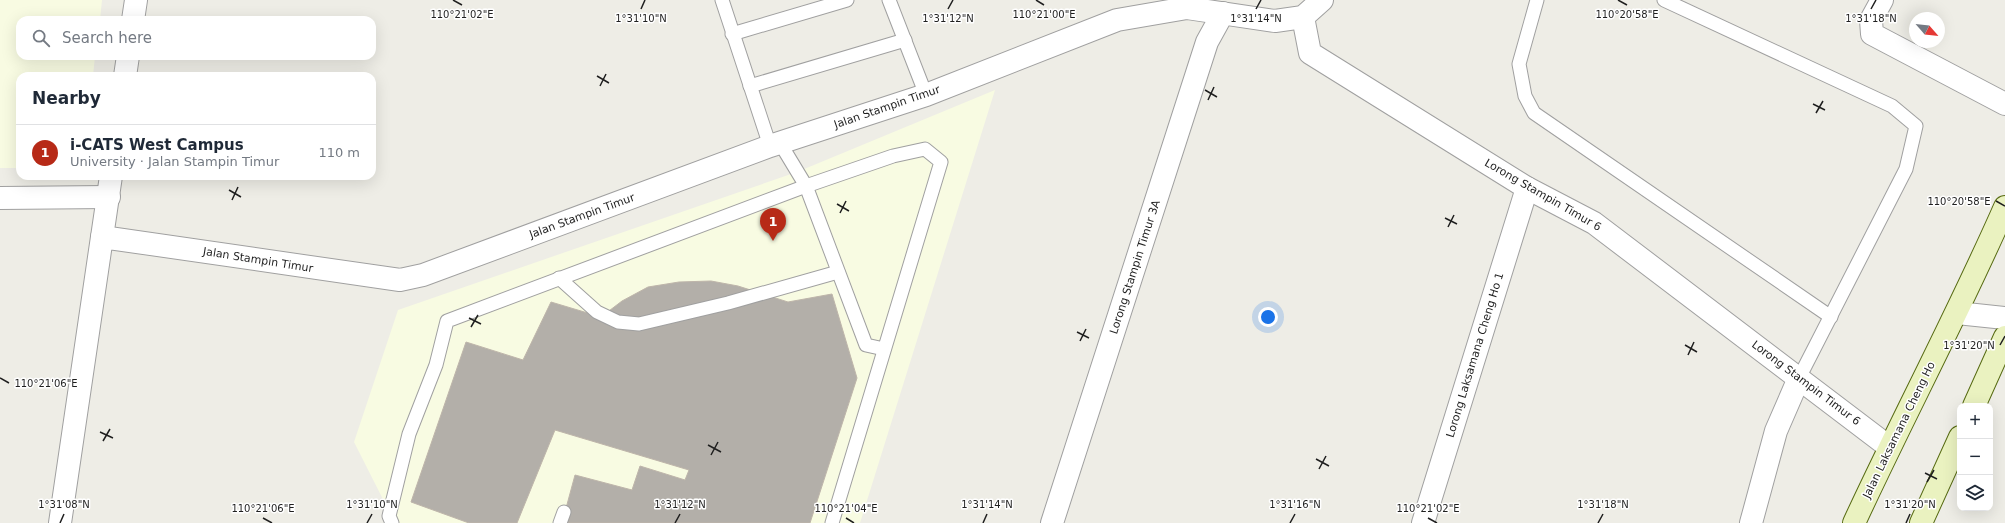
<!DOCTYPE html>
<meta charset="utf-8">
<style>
body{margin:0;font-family:"DejaVu Sans",sans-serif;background:#f2f2f3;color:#1f2937}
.controls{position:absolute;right:12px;bottom:12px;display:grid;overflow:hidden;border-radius:8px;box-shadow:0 4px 16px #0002}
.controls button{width:36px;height:36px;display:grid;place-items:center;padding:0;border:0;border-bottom:1px solid #e0e1e3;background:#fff;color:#1f2937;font:20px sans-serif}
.compass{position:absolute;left:1909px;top:12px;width:36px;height:36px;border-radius:50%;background:#fff;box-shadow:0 4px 16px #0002;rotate:118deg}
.you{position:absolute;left:1268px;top:317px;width:14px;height:14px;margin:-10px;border:3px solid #fff;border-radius:50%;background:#1a73e8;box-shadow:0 0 0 6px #1a73e833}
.badge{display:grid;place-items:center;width:26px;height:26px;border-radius:50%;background:#b72a17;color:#fff;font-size:13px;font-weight:700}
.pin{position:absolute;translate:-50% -33px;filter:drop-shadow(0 1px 2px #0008)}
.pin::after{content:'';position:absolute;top:21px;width:14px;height:12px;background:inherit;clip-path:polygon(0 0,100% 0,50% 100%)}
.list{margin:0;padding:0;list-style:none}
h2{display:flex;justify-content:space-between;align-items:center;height:52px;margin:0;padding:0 16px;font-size:17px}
h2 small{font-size:13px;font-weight:400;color:#747a83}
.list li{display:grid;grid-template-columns:26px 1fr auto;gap:12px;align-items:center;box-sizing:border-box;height:56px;padding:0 16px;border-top:1px solid #e0e1e3}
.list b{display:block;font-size:15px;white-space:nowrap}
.list p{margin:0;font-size:13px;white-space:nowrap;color:#747a83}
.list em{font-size:13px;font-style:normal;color:#747a83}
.icon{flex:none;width:22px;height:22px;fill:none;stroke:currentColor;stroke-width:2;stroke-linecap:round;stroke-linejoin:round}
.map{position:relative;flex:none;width:2005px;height:523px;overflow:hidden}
.search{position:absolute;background:#fff;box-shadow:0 4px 16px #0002;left:16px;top:16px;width:360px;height:44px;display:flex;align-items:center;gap:10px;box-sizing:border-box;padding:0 14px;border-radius:12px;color:#747a83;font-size:15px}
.panel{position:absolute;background:#fff;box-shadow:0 4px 16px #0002;left:16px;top:72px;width:360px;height:108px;border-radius:12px}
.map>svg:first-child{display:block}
.education{fill:#f8fbe2}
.building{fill:#b3afa9;stroke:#beb5aa}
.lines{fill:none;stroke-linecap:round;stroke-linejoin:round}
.service-casing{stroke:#a0a0a0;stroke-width:15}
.minor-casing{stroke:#a0a0a0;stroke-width:24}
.tertiary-casing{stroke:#a0a0a0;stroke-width:24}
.secondary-casing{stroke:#566a11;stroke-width:24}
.service{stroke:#fff;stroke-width:13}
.minor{stroke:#fff;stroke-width:22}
.tertiary{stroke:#fff;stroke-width:22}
.secondary{stroke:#eaf2c0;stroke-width:22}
.ticks{fill:none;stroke:#1f1f1f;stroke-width:1.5}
.labels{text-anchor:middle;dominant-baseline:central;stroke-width:3;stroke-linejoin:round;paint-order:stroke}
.street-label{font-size:11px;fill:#1f1f1f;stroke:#fff}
.ticks-label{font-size:10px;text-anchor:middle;fill:#1f1f1f;stroke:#fff;stroke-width:3;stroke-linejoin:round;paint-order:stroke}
</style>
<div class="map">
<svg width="2005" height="523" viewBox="0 0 2005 523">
<rect width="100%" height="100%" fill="#eeede6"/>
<g class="education">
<polygon points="0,0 102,0 100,20 20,20 20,56 95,56 93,76 20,76 20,168 0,168"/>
<polygon points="995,90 860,523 395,523 354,442 398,310 797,172"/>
</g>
<polygon class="building" points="711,281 738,286 788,302 832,294 857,378 810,523 562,523 575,475 632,490 640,466 685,480 689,470 555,430 517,523 469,523 411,502 466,342 523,360 551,302 601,317 622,301 648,287 679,282"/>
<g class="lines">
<g class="service-casing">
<g id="service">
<polyline points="722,0 770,146"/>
<polyline points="889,0 926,95"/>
<polyline points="1537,0 1519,64 1525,96 1534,113 1831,317"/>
<polyline points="1664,0 1892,106 1916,126 1906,169 1799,378"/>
<polyline points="732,34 847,0"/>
<polyline points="750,86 905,40"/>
<polyline points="780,143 806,186 866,345 884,349"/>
<polyline points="559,278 597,312 618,322 639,324 728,303 838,272"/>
<polyline points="392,523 389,516 409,434 436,365 447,321 806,186 893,156 925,149 941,162 832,523"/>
<polyline points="560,523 564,512"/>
</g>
</g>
<g class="minor-casing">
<g id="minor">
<polyline points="1882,0 1871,20 1872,34 2005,104"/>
<polyline points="1303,17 1310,53 1527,188 1594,223 1889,447"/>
<polyline points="133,20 136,0"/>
<polyline points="125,76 128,56"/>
<polyline points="0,198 109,197"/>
<polyline points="102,237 111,176"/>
<polyline points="1957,313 2005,318"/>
<polyline points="1052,523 1207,42 1223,13"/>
<polyline points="1423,523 1527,188"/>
<polyline points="1751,523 1776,431 1799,378"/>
</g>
</g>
<g class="tertiary-casing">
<polyline id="tertiary" points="60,523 102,237 400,280 423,275 770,146 926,95 1117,20 1187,8 1275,21 1303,17 1322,0"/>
</g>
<g class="secondary-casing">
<g id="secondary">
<polyline points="1974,406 2005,337"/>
<path d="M1854 523C1903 417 1958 314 2005 207"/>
<polyline points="1921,523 1960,437"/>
</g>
</g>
<use href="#service" class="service"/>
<use href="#minor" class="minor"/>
<use href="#tertiary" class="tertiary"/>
<use href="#secondary" class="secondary"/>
</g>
<path class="ticks" d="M453 0 462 5M1036 0 1044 5M1618 0 1627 5M641 9 645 0M948 9 953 0M1256 9 1261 0M1871 9 1876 0M597 76 609 83M600 86 606 74M1205 90 1217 97M1208 100 1214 87M1813 104 1825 110M1816 113 1823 101M229 190 241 197M232 200 238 187M1996 201 2005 206M837 204 849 211M840 213 846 201M1445 218 1457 224M1448 227 1454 215M469 318 481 324M471 327 478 315M1077 332 1089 338M1080 341 1086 329M1685 345 1697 352M2000 345 2005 336M1688 355 1694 342M0 378 9 383M100 432 113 438M103 441 110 429M708 445 721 452M711 455 718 442M1316 459 1329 466M1319 469 1326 456M1925 473 1937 479M1927 482 1934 470M263 518 272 523M846 518 854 523M1428 518 1437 523M60 523 64 514M367 523 372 514M675 523 680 514M983 523 987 514M1290 523 1295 514M1598 523 1603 514M1906 523 1910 514"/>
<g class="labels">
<g class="street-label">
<text transform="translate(887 107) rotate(-19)">Jalan Stampin Timur</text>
<text transform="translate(1543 195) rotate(30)">Lorong Stampin Timur 6</text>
<text transform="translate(582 216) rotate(-20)">Jalan Stampin Timur</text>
<text transform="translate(258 260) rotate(9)">Jalan Stampin Timur</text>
<text transform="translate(1135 267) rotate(-72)">Lorong Stampin Timur 3A</text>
<text transform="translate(1475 355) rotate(-73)">Lorong Laksamana Cheng Ho 1</text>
<text transform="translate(1806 383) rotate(37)">Lorong Stampin Timur 6</text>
<text transform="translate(1899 430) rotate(-64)">Jalan Laksamana Cheng Ho</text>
</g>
</g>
<g class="ticks-label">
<text x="462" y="18">110°21'02"E</text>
<text x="1044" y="18">110°21'00"E</text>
<text x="1627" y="18">110°20'58"E</text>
<text x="641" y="22">1°31'10"N</text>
<text x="948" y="22">1°31'12"N</text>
<text x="1256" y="22">1°31'14"N</text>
<text x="1871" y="22">1°31'18"N</text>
<text x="1959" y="205">110°20'58"E</text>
<text x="1969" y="349">1°31'20"N</text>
<text x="46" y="387">110°21'06"E</text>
<text x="64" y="508">1°31'08"N</text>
<text x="372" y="508">1°31'10"N</text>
<text x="680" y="508">1°31'12"N</text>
<text x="987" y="508">1°31'14"N</text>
<text x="1295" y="508">1°31'16"N</text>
<text x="1603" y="508">1°31'18"N</text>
<text x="1910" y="508">1°31'20"N</text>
<text x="263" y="512">110°21'06"E</text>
<text x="846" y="512">110°21'04"E</text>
<text x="1428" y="512">110°21'02"E</text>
</g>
</svg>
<div class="controls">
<button>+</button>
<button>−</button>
<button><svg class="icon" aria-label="layers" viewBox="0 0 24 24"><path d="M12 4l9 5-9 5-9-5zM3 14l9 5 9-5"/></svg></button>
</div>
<svg class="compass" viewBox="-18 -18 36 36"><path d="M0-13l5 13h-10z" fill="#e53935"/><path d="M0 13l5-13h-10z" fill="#747a83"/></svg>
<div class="you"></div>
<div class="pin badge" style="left:773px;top:241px">1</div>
<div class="search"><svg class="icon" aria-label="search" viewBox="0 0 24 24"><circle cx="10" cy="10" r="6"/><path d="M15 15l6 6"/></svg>Search here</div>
<section class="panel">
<h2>Nearby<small></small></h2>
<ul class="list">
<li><span class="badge">1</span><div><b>i-CATS West Campus</b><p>University · Jalan Stampin Timur</p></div><em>110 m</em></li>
</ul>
</section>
</div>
